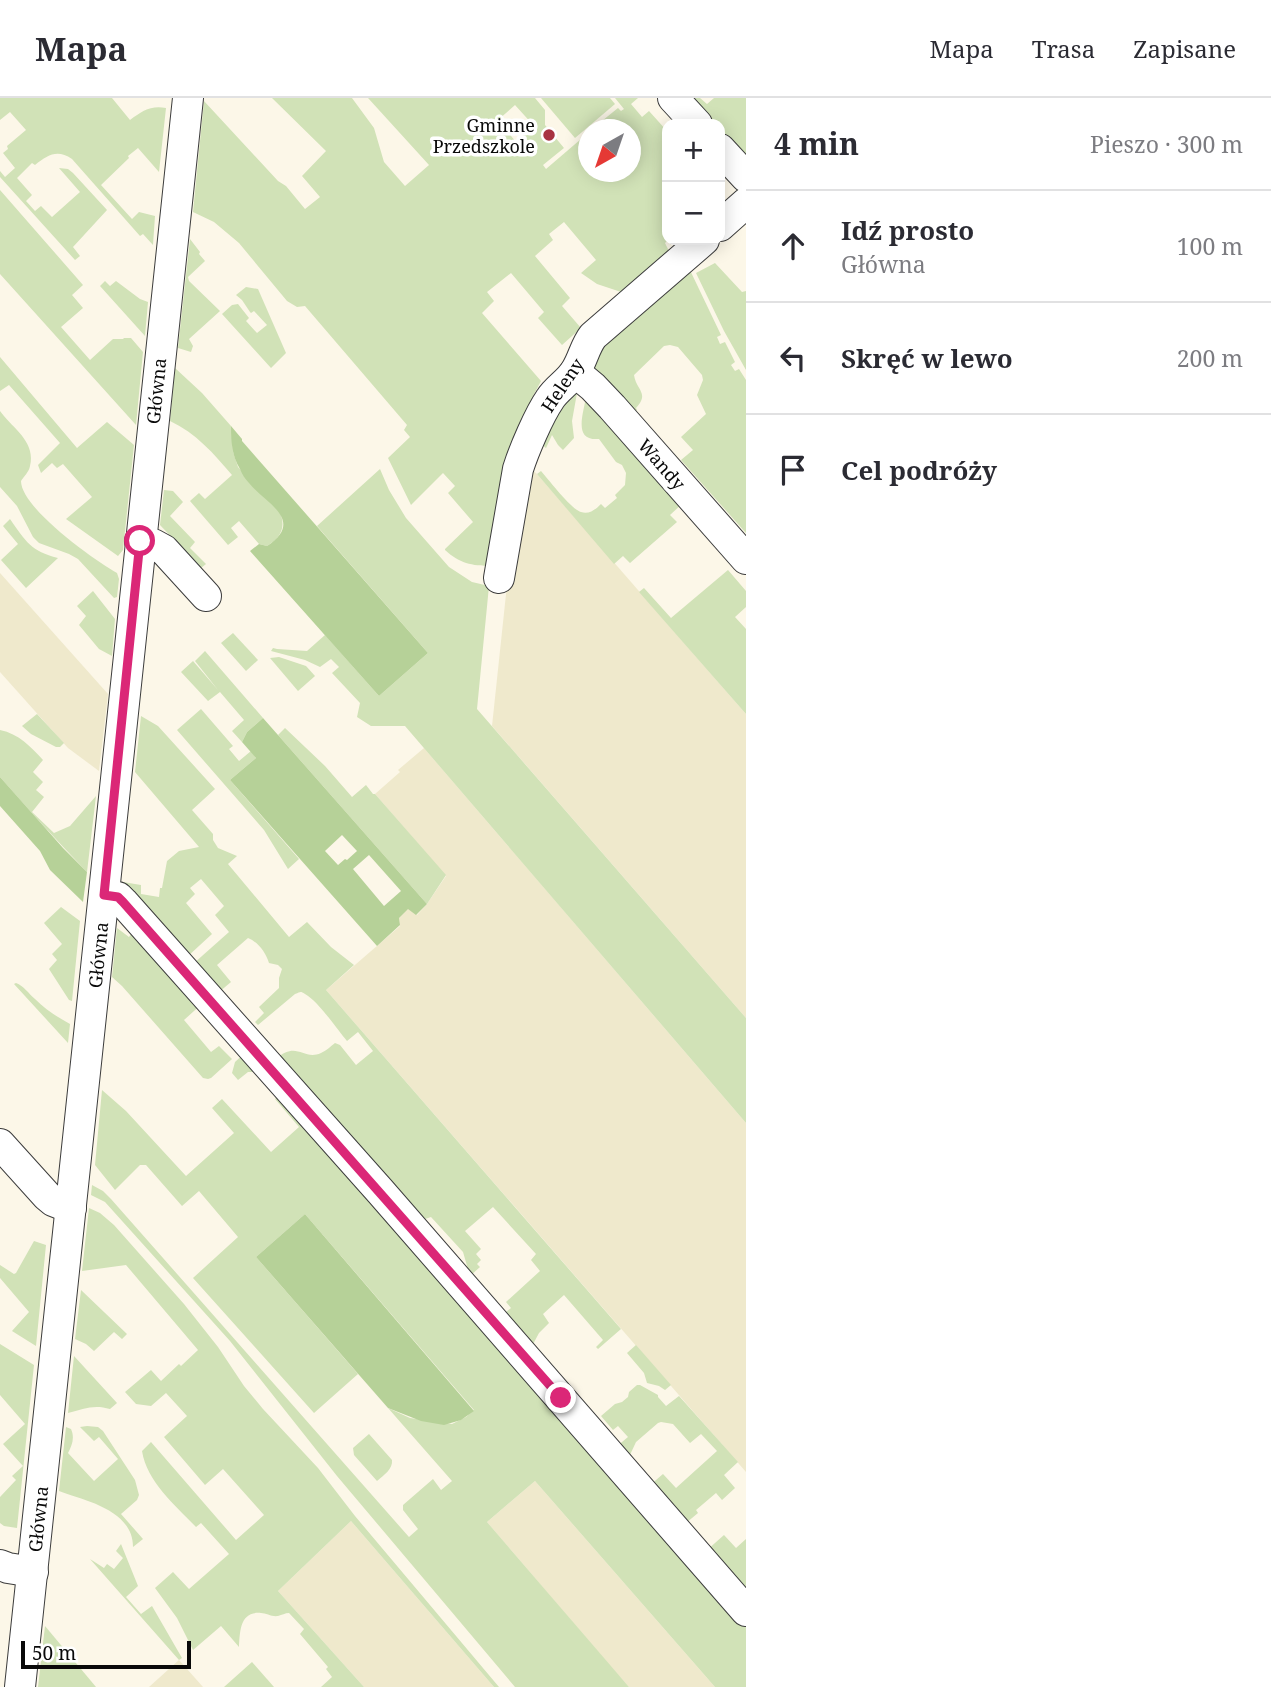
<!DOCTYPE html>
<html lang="pl">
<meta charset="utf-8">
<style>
body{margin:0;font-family:"Noto Serif",serif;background:#f2f2f3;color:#2b2b33}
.controls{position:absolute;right:21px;top:21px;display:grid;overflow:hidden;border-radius:14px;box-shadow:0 4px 18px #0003}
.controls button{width:63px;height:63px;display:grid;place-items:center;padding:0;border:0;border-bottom:2px solid #e1e1e2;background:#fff;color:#2b2b33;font:35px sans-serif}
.compass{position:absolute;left:578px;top:21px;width:63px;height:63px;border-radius:50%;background:#fff;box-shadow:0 4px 18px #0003;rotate:220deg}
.scale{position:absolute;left:21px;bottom:18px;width:170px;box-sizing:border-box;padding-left:7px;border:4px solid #090909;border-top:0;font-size:19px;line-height:24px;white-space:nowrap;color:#090909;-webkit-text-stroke:5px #fff;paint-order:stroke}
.stop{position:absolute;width:21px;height:21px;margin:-16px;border:5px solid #db2777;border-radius:50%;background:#fff}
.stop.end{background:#db2777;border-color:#fff;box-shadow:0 2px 7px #0008}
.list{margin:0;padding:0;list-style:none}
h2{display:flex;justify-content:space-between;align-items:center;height:91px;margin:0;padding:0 28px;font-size:30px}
h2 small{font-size:23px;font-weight:400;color:#7c7c81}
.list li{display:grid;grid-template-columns:46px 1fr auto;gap:21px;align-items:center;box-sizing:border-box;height:112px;padding:0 28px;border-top:2px solid #e1e1e2}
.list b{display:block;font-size:26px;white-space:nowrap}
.list p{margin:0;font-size:23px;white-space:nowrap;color:#7c7c81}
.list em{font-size:23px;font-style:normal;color:#7c7c81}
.icon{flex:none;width:38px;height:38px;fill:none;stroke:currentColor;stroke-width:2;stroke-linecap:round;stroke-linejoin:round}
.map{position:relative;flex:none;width:746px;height:1589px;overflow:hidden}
header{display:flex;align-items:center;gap:42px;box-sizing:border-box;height:98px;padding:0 35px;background:#fff;border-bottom:2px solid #e1e1e2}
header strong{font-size:33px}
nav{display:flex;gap:38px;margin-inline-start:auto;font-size:24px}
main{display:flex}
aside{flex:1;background:#fff}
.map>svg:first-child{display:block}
.farmland{fill:#efe9cc}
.green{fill:#d1e2b7;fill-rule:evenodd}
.forest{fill:#b6d198;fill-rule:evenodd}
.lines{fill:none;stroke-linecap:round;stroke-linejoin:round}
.minor-casing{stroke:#3c3c3c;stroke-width:32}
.minor{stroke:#fff;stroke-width:30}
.route{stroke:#db2777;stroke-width:9}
.poi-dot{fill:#a83342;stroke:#fff;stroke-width:2.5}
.labels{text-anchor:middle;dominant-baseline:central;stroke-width:7;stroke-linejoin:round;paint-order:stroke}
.poi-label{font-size:18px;fill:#090909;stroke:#fff;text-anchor:end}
.street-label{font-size:18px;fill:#090909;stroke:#fff}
</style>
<header>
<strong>Mapa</strong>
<nav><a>Mapa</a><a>Trasa</a><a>Zapisane</a></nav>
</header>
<main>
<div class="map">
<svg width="746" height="1589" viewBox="0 0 746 1589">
<rect width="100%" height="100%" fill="#fcf7e8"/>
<g class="farmland">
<polygon points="528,368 537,376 746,616 746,920 492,628 511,449"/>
<polygon points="0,475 108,596 99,673 68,650 0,574"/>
<polygon points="424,650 746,1025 746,1374 326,892 400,828 399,820 408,810 417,817 427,806 446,778 375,696 400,674 398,672"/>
<polygon points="535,1383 715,1589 629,1589 610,1568 487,1424"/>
<polygon points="351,1423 494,1589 364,1589 278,1493"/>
<polygon points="179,1562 203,1589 149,1589"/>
</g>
<g class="green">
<path d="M0 0H112L130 22C142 13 151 7 166 10L159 74 138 50 128 58 129 60 101 87 132 121 139 114 155 118 153 147 143 136 140 138 72 61C57 51 48 57 35 67L32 65 17 80 32 97 26 103 35 113 41 108 52 119 80 94 59 70 68 71 73 75 107 112 73 149 80 158 75 162 0 79V73L5 79 15 70 3 55 8 51 7 48 26 32 10 14 0 22Z"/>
<path d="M272 0H352L374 30 384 64 405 88 429 67 368 0H535L545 12V27L564 50 543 67 546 71 588 35 589 74H631V32L592 31 618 10 621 13 624 11 615 0H638L631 6 642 19 649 13 667 33 668 142 665 145 669 153 621 194 597 186 581 175 596 162 564 124 549 136 553 142 535 158 570 200 562 208 581 230 562 247 538 220 544 214 511 175 487 194 494 203 482 215 541 283 532 300 536 302 491 468C472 468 459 465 445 452V451L473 424 448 395 455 388 443 375 411 407 388 360 410 339 404 332 407 327 305 208 297 209 287 203 239 145 214 124 193 114 204 3 278 83 286 88 305 111 320 99 302 78 326 53ZM515 7 534 28 516 44 498 22Z"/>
<polygon points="541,0 610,0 615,6 575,40"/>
<polygon points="687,0 700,0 707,6 714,0 746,0 746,60 720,33 720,26 713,26"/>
<polygon points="0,92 83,187 72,197 83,210 61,229 90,262 113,241 123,241 124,240 131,240 143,254 136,327 0,176"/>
<polygon points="190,141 200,154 199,156 205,163 188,179 189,183 220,213 189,241 193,248 191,254 178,250"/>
<polygon points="715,165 742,194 746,193 746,272 724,233 696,175"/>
<path d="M688 168 721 237 717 239 720 246 725 244 735 264 731 267 735 273 739 271 746 282V435L681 362 693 352 681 339 706 316 697 297 703 282 702 277 678 249 670 247 664 248 634 277C636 292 650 295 636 310L637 312 630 318 594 271V257Z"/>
<polygon points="105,183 110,188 116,183 140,201 148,204 145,238 100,188"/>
<polygon points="246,189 258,191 286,255 271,270 222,216 232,207 238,206 249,220 246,223 257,235 267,227 254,213 251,215 250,214 242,202 236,197"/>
<polygon points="0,259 77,350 107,324 134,347 123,452 118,458 66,421 92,399 63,366 57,370 52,365 41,375 38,367 60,345 9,287 0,293"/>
<path d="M175 270 202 295 231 328 233 354 238 369 280 414C286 430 281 439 267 448L259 446 239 423 231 430 238 439 228 447 190 403 199 395 205 401 232 377C214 356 196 335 170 323Z"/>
<polygon points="577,295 572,323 574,340 563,352 558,347 552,337 546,350 539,344 571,296"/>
<path d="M586 298 682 406 670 417 677 424 630 465 623 458 614 466 537 376 541 373C549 382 571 411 581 414 589 417 596 411 601 406L605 410 617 400 615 397 625 387 626 375 622 367 616 364 599 341C572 343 584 315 586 298Z"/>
<path d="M0 313C12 330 36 343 30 368 29 374 24 378 21 383 21 410 94 462 117 475L119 481 117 499 114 500 78 461 69 456 39 445 33 439 17 408 0 389Z"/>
<polygon points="380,371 389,392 406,420 449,469 472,484 489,488 477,611 746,920 746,1025 405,628 371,628 357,619 360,605 332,575 339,569 331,561 320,569 305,562 271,553 273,550 277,551 307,553 325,537 379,598 428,555 317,428"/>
<polygon points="164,392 173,393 183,404 170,418 195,444 190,450 206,466 201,470 160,427"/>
<path d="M10 421C26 444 31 453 58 460L26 490 1 462 18 446 3 428Z"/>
<polygon points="728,472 746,493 746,509 735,519 746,531 746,616 639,494 644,490 671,520"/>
<polygon points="93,493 115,521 112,558 99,551 79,527 86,518 77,508"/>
<polygon points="233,535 258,562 246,573 221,545"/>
<polygon points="205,553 263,620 247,634 242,644 232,633 244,622 220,594 208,603 181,574 193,563 218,592 195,563"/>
<polygon points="279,559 306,568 315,578 298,593 270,560"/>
<polygon points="201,611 233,648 229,651 239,663 251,653 256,660 230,682 299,761 288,771 264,732 177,632"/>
<polygon points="37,616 64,645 60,649 56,649 31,636 22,628"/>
<path d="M141 618 158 628 215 691 192 712 213 736V742L218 750 237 758 228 766 289 839 307 824 331 849 354 867 326 892 621 1231 598 1251 596 1249 603 1242 564 1197 543 1216 549 1225 539 1235 531 1250 501 1218 511 1210 506 1204 540 1173 531 1162 536 1156 493 1109 465 1133 481 1151 476 1156 481 1162 477 1166 480 1169 470 1178 463 1154 431 1119 419 1123 276 961C297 942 303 963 321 955 326 953 331 948 335 945L340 947 356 967 373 953 358 934 347 943C337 931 318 903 305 896 300 893 301 894 295 896L258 927 255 924 264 915 259 909 279 890V880L282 871 278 867 269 865C266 855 258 844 248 840L217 867 231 884 218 895 193 866 229 834 215 817 224 808 201 781 190 790 195 796 186 805 212 836 187 859 123 784 141 787V796L159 799 160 790H162L167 763 179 753 199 749 135 674Z"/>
<polygon points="285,630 325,668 352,699 366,687 373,696 375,696 446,777 427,806 278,637"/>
<path d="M0 632C19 636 30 648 43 662L33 674 43 684 36 692 44 699 32 714 54 735 70 728 96 698 87 774C57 743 28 711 0 679Z"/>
<polygon points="61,809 80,823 72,903 69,902 49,871 57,862 52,856 62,846 44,825"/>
<polygon points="137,828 204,904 184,922 211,954 219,948 232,961 211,980 208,981 203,980 122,888 112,879 117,830 129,839"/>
<path d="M16 885C24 888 28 895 35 901 45 911 57 919 70 926L68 945 14 886Z"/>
<polygon points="247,953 746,1526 746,1589 715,1589 535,1383 487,1424 629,1589 515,1589 337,1378 230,1243 105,1104 91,1097 92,1087 103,1093 111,1101 409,1439 418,1431 403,1412 403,1407 433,1381 441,1392 452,1383 388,1310 410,1320 452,1326 466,1319 474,1312 305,1116 256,1159 358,1276 314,1315 193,1180 238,1139 199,1093 182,1108 146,1067 140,1067 115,1092 95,1067 102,992 126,1013 186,1078 234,1035 212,1010 222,1001 271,1054 299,1029 275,1001 279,997 259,974 248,974 238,982 232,975 235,964"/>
<path d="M89 1110 100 1115 114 1127 184 1206 218 1249 244 1288 263 1311 318 1370 355 1418 499 1589H494L351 1423 278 1493 364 1589H321L332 1579 326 1571 328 1569 300 1536 304 1531 289 1515C285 1515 282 1517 278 1518 272 1519 266 1515 261 1515 240 1513 240 1533 239 1549L221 1528 193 1552 177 1520 155 1490 173 1474 189 1491 229 1456 201 1425 196 1429C176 1408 147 1384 142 1353L151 1344 236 1442 264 1417 223 1371 205 1387 164 1339 187 1318 166 1295 151 1308 136 1306 125 1294 151 1272 161 1283 179 1266 181 1268 198 1252 126 1167 82 1173Z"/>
<polygon points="34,1143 46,1147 36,1248 12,1233 29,1214 0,1180 0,1167 14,1176 16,1175"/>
<polygon points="81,1192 127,1236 122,1241 114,1234 94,1253 86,1246 75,1241"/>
<polygon points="0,1246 34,1267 17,1430 4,1428 0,1425 0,1399 16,1382 12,1378 23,1368 3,1346 25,1326 0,1297"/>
<polygon points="636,1247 671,1287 665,1292 659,1288 647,1285 644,1275 627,1255"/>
<path d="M74 1258 117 1305 110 1311C94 1306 83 1311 68 1315Z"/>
<polygon points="637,1287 640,1287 658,1297 658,1299 666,1308 679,1298 738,1364 724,1377 735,1390 722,1402 716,1395 696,1412 698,1415 686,1425 649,1388 663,1376 676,1390 717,1353 701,1336 690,1345 673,1326 661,1324 658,1325 636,1344 629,1359 616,1349 628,1339 618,1328 613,1332 601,1318 615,1306 622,1304 628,1299 629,1294"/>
<path d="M87 1328 98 1329 103 1333 135 1382 139 1397 137 1402 121 1416 143 1441 133 1449C133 1412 86 1403 59 1393L66 1329 71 1331C75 1340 72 1347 68 1355L94 1383 118 1361 99 1339 94 1343 80 1329Z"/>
<path d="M369 1336 392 1362C393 1371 384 1377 377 1383L354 1357 353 1350Z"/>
<polygon points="724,1437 736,1450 746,1441 746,1490 745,1491 706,1453"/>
<polygon points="121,1446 138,1488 126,1499 141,1516 152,1508 182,1560 179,1562 90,1461 104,1470 107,1466 114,1471 123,1460 116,1453"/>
<polygon points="45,1528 96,1589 38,1589"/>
<polygon points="252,1564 274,1589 224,1589"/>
</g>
<g class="forest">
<path d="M231 328 242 341V343L428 555 379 598 250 453 259 446 267 448C306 422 265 405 249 385 245 381 242 376 240 371 232 358 231 344 231 328Z"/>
<path d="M263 620 427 806 416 817 408 811 399 820 400 827 377 848 230 682 256 660 242 644 247 634ZM342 737 357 753 347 762 345 761 338 767 325 753ZM369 757 401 793 384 808 353 771Z"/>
<polygon points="0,679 63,750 87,774 83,804 50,772 40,753 0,708"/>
<polygon points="305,1116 474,1313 461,1322 444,1327 421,1323 388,1310 256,1159"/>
</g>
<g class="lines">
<g class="minor-casing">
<g id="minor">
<polyline points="673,0 697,26"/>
<polyline points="720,51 746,79"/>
<polyline points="720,128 746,105"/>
<polyline points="575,274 593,289 612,309 746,461"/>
<polyline points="140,443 153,446 164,452 206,498"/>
<path d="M499 480 518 371C524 352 539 317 550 301 557 290 569 284 576 272 583 261 585 248 593 238L704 142"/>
<polyline points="104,797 118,799 123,804 380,1093 746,1513"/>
<polyline points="0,1046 47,1098 53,1103 71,1110"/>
<polyline points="0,1467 8,1470 33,1474"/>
<polyline points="20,1589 188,0"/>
</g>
</g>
<use href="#minor" class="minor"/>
</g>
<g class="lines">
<polyline class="route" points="140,443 104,797 118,799 123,804 561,1300"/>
</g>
<circle class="poi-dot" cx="549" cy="37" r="7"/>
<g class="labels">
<g class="poi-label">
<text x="535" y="27">Gminne<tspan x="535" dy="21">Przedszkole</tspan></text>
</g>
<g class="street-label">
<text transform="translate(562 287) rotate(-56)">Heleny</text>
<text transform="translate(156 293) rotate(-84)">Główna</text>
<text transform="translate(662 366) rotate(49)">Wandy</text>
<text transform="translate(98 857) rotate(-84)">Główna</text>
<text transform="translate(38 1421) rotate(-84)">Główna</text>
</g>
</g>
</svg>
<div class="controls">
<button>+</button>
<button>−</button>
</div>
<svg class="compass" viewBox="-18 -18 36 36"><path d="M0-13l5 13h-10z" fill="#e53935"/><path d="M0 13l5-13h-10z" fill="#7c7c81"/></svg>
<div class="scale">50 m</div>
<div class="stop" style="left:140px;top:443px"></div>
<div class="stop end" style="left:561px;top:1300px"></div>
</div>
<aside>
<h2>4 min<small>Pieszo · 300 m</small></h2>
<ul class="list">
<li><svg class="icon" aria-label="ahead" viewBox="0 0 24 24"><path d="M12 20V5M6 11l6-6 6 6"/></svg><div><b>Idź prosto</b><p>Główna</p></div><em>100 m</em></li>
<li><svg class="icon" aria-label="left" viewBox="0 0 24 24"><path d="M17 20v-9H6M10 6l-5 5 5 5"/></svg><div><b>Skręć w lewo</b></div><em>200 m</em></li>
<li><svg class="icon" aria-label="arrive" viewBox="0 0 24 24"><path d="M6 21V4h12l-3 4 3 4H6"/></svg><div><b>Cel podróży</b></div></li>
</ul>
</aside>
</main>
